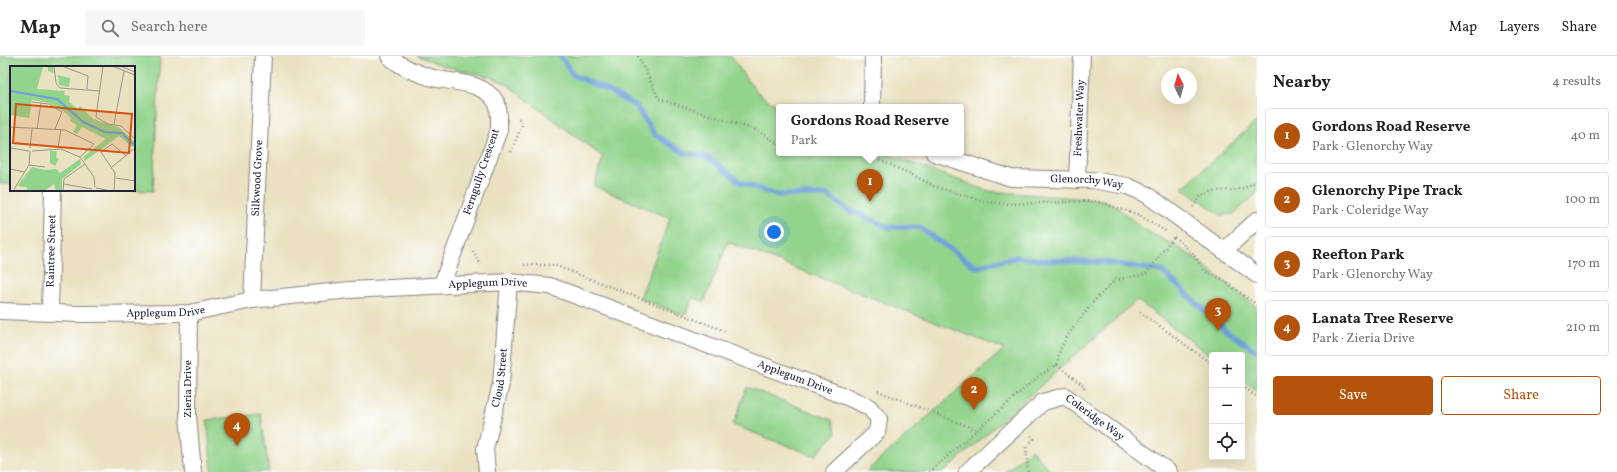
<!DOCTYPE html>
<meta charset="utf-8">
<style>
body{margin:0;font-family:Vollkorn,serif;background:#f6f6f6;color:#202124}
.controls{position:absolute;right:12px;bottom:12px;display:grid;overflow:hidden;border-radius:4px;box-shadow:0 4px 16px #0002}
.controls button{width:36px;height:36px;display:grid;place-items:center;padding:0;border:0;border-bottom:1px solid #e0e0e0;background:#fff;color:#202124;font:20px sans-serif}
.compass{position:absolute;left:1161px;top:12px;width:36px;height:36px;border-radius:50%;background:#fff;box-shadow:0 4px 16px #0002;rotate:355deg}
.you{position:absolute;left:774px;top:176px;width:14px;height:14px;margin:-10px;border:3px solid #fff;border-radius:50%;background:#1a73e8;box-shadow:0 0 0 6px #1a73e833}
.badge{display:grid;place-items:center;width:26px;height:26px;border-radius:50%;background:#b45309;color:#fff;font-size:13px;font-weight:700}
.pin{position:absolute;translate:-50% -33px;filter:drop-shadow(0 1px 2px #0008)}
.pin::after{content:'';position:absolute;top:21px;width:14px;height:12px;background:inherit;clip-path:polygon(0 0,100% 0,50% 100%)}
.popup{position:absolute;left:776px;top:48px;width:188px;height:52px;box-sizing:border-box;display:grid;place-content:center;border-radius:4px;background:#fff;filter:drop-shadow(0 1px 3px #0005);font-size:13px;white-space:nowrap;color:#757577}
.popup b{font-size:15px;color:#202124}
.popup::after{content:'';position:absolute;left:50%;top:100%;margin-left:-8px;border:8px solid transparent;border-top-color:#fff}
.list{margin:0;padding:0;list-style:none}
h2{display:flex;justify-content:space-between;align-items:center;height:52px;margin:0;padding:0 16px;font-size:17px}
h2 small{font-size:13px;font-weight:400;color:#757577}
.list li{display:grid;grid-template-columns:26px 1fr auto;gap:12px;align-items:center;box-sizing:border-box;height:56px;margin:0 8px 8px;padding:0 8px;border:1px solid #e0e0e0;border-radius:4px}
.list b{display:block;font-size:15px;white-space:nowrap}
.list p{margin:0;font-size:13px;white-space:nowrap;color:#757577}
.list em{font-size:13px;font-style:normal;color:#757577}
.actions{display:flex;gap:8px;padding:12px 16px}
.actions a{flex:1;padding:9px 0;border:1px solid #b45309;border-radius:4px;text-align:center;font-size:14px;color:#b45309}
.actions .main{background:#b45309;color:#fff}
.icon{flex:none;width:22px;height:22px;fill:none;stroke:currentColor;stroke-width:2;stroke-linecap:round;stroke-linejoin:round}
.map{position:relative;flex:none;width:1257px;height:416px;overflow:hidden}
header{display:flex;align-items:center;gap:24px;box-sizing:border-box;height:56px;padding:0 20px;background:#fff;border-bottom:1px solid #e0e0e0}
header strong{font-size:19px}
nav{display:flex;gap:22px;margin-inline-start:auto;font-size:14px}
.search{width:280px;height:36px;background:#f6f6f6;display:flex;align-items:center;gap:10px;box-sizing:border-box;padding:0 14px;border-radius:4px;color:#757577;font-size:15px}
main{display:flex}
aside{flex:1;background:#fff}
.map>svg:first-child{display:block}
.green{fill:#93d48c;stroke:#5a7b64}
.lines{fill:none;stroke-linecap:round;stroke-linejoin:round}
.stream{stroke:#6c9ed7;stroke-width:5.5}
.street-casing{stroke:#86827e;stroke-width:18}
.path{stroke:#86827e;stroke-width:2.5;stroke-dasharray:1 3;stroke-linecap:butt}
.street{stroke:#fff;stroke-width:16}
.labels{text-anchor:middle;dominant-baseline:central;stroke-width:3;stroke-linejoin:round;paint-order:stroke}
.street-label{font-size:11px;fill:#22223b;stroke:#fff}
.inset-river{fill:none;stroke:#6c9ed7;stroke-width:2}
.inset-road{fill:none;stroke:#9a958b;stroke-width:1}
.view{fill:#d45411;fill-opacity:0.15;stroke:#d45411;stroke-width:2}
.inset-edge{fill:none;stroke:#22223b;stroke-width:2}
</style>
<header>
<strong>Map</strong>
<div class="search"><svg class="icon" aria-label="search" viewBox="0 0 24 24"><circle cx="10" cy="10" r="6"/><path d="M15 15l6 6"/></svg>Search here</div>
<nav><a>Map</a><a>Layers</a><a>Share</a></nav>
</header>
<main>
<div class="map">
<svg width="1257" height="416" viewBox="0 0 1257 416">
<rect width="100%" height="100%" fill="#fff"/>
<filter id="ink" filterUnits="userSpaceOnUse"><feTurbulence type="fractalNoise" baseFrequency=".025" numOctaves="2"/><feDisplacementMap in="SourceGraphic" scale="8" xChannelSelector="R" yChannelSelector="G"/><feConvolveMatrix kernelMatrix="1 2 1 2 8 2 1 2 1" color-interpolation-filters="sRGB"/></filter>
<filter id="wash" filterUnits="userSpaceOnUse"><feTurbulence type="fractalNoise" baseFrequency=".012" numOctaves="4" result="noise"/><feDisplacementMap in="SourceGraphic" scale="16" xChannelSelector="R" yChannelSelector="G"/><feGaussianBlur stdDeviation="0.9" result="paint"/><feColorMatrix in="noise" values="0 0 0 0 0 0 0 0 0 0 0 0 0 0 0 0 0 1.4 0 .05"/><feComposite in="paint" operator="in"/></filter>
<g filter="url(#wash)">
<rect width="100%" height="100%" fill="#eae1c0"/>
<g class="green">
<polygon points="0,0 160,0 153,135 128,134 134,134 134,11 11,11 11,128 0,128"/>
<path d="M417 0H731C746 22 757 44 784 51H779V97H883L989 135 1102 144 1113 148 1142 172 1189 198 1257 251V335L1242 324V299H1212V301L1137 244 944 416H866L1004 293 728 186 704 246 693 241 685 260 640 242 670 162 594 130 603 101 505 27 489 21 441 9Z"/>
<polygon points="1257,65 1257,137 1234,158 1221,159 1182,132"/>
<polygon points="747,331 832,364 836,377 815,400 733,369"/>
<polygon points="261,358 269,416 212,416 207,364"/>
<polygon points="1031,393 1051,416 1005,416 1031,394"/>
</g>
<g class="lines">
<polyline class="stream" points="560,0 573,19 603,32 636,50 654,78 683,96 709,102 740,126 776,139 827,139 847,153 888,171 919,171 976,211 1017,201 1042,204 1104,206 1162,215 1228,276 1257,295"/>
</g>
</g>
<g filter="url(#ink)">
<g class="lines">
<g class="street-casing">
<g id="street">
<path d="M389 0C401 11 421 19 437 23 456 26 485 27 496 46 500 54 499 65 499 74L442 228"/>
<polyline points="872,51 873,0"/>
<path id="s1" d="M934 97 1011 122 1092 124 1127 130 1146 138 1257 219"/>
<path id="s2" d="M1077 124 1082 0"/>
<polyline points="1225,194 1257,164"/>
<path id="s3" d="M252 244 263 0"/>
<path id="s4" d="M0 255 80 258 189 257 252 244 350 234 509 226 550 230 847 341 869 351 879 363 877 376 834 416"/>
<path id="s5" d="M50 256 53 134"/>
<polyline points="189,257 188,360 193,416"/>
<path id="s6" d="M487 416 485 393 501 328 509 226"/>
<path id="s7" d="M967 416 1043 346 1065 340 1169 416"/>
</g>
</g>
<g class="path">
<polyline points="638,0 659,43 756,74 779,88"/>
<polyline points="850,51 850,49"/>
<polyline points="511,96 522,69 521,64 516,61"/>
<polyline points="865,97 921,123 933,130 983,145 1007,148 1096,145 1139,159 1167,176"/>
<polyline points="1193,151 1202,139 1214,135 1233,134 1245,132 1257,124"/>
<polyline points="1174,181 1192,196 1205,215 1222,223 1257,249"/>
<polyline points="473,195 481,209"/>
<polyline points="524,209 554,209 725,275"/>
<polyline points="1140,256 1212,308"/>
<polyline points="1057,309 1085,331 1083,334"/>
<polyline points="1242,330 1257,341"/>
<polyline points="878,335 977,374"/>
<polyline points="929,416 1040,319 1057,309 1060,294 1067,280 1095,244 1115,224 1146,218 1175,179"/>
<polyline points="1028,416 1026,391 1034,383 1031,380"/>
</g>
<use href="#street" class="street"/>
</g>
</g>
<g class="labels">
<g class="street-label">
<text stroke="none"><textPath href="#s2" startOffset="62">Freshwater Way</textPath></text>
<text transform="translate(482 116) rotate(-71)">Ferngully Crescent</text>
<text stroke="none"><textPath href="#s3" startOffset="122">Silkwood Grove</textPath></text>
<text stroke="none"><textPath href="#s1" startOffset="157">Glenorchy Way</textPath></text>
<text stroke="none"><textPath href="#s5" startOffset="61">Raintree Street</textPath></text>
<text stroke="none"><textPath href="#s4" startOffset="490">Applegum Drive</textPath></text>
<text stroke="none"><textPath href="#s4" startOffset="166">Applegum Drive</textPath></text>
<text stroke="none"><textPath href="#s6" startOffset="96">Cloud Street</textPath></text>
<text stroke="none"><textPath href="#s4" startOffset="814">Applegum Drive</textPath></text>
<text transform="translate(188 333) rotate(-90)">Zieria Drive</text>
<text stroke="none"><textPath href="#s7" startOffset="163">Coleridge Way</textPath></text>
</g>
</g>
<g transform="translate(10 10)">
<rect width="125" height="125" fill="#eae1c0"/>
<path d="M0 0H43L44 7 38 5V1H33L27 23 55 25 54 29 60 30 59 36 68 43 70 40 83 53 108 61 125 76V79L122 81 109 70 75 95 73 91 96 73 72 61 67 68 63 66 67 59 60 55 61 52 53 45 39 37 22 34 19 52 0 49ZM48 9 60 12 59 21 49 19ZM40 85H47L46 91 49 93 45 100 40 97ZM70 93 71 98 52 113V125H46L44 118 35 125H18L16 121 7 120 22 101 35 104 46 103 50 107Z" fill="#93d48c"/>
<path class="inset-river" d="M0 25 47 33 73 56 95 66 112 67 124 79"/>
<path class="inset-road" d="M44 0 46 17 50 22 90 25M52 0 78 10 77 23M93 0 86 51 98 58 111 60 125 73M102 0 125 9M110 0 125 6M22 36 39 38 52 46 45 63M104 58 114 5M0 61 55 64 84 78 70 91M27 63 31 37M0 82 19 85M20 82 22 63M48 82 51 63M22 85 51 83 70 91 84 111 85 121M19 99 35 101M102 101 125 82M0 103 14 106M106 112 125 115M54 118 82 123M86 122 101 125M3 125 19 99 20 85M53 125 54 113 75 98M104 125 105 107 91 86 102 78 116 90"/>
<path class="view" d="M6 38 122 48 119 87 3 77Z"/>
<rect width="125" height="125" class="inset-edge"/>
</g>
</svg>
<div class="controls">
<button>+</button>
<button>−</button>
<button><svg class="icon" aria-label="locate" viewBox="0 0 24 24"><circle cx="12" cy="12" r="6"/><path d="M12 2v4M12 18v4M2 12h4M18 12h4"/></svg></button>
</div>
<svg class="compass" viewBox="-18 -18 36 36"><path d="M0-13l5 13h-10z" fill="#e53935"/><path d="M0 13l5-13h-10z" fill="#757577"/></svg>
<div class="you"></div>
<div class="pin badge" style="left:870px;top:146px">1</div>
<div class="popup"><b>Gordons Road Reserve</b>Park</div>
<div class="pin badge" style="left:974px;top:354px">2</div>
<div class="pin badge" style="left:1218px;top:275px">3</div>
<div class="pin badge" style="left:237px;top:390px">4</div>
</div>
<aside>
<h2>Nearby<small>4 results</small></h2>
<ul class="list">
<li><span class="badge">1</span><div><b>Gordons Road Reserve</b><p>Park · Glenorchy Way</p></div><em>40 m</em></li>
<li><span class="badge">2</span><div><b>Glenorchy Pipe Track</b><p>Park · Coleridge Way</p></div><em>100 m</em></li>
<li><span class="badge">3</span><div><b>Reefton Park</b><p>Park · Glenorchy Way</p></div><em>170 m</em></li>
<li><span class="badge">4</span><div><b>Lanata Tree Reserve</b><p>Park · Zieria Drive</p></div><em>210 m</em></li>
</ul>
<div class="actions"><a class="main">Save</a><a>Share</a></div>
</aside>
</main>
